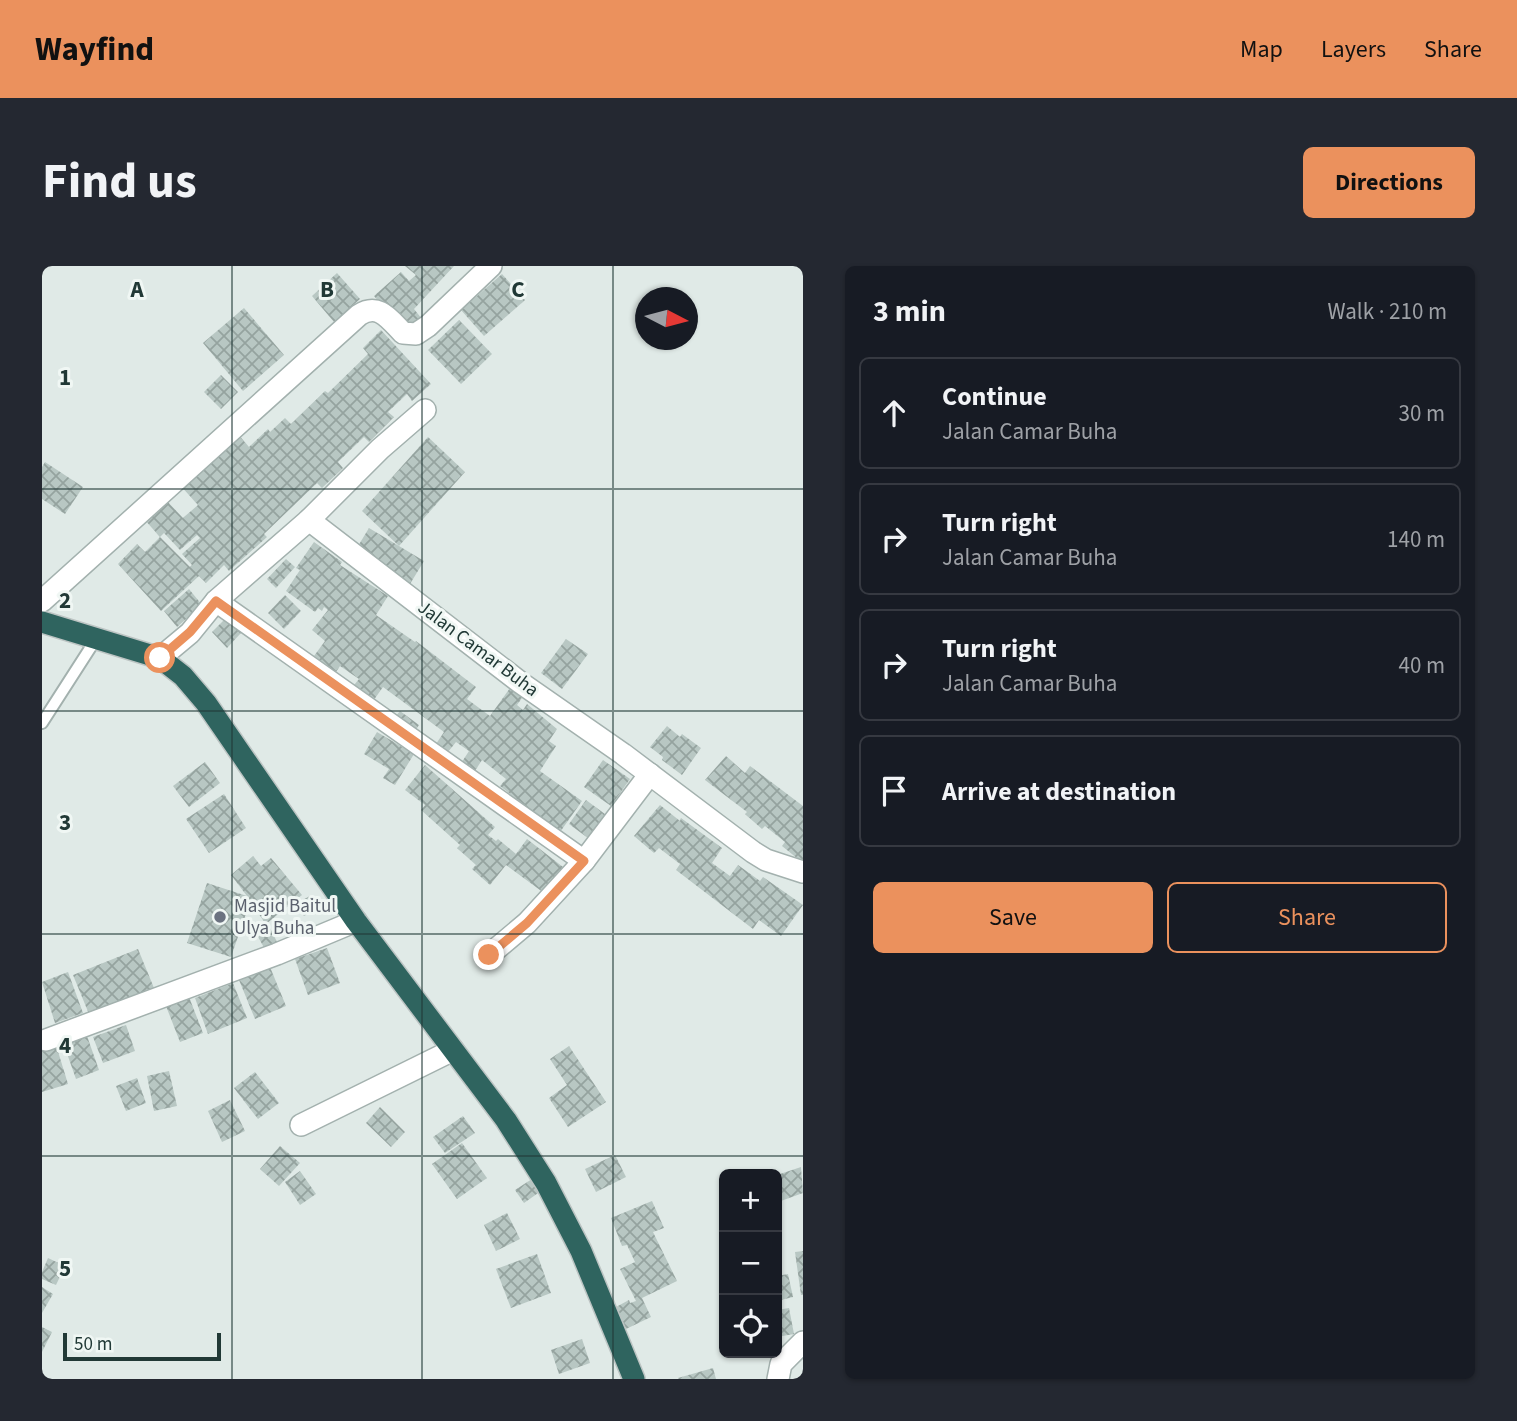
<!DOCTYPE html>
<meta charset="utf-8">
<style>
body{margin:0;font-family:"Source Sans 3",sans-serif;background:#242831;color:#f1f3f6}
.controls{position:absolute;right:21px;bottom:21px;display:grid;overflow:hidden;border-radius:10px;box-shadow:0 2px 5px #0004}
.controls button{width:63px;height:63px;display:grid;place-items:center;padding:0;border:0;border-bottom:2px solid #363941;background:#171b24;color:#f1f3f6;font:35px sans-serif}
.compass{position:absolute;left:593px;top:21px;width:63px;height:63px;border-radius:50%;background:#171b24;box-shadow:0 2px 5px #0004;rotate:96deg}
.scale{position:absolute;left:21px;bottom:18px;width:158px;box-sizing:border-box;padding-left:7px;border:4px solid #213936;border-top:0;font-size:19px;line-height:24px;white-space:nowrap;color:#213936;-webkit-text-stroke:5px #f0f7f4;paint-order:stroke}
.stop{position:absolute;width:21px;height:21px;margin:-16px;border:5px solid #eb915d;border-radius:50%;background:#fff}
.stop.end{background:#eb915d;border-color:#fff;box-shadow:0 2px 7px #0008}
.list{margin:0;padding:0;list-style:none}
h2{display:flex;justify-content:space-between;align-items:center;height:91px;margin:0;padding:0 28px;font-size:30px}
h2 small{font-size:23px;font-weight:400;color:#9ea1a6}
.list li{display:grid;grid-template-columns:46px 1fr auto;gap:21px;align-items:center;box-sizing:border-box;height:112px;margin:0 14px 14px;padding:0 14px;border:2px solid #363941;border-radius:10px}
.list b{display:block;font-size:26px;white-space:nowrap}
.list p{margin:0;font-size:23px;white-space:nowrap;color:#9ea1a6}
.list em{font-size:23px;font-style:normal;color:#9ea1a6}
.actions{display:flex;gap:14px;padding:21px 28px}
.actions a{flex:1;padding:16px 0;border:2px solid #eb915d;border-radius:10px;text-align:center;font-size:24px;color:#eb915d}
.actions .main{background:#eb915d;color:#111}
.icon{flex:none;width:38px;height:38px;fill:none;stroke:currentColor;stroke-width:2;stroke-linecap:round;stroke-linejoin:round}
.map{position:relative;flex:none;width:761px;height:1113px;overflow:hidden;border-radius:10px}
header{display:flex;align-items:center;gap:42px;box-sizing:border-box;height:98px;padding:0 35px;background:#eb915d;color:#111}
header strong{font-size:33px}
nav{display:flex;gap:38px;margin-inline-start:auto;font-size:24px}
.intro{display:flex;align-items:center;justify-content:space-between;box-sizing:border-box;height:168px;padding:0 42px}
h1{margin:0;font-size:49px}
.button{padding:18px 32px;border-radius:10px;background:#eb915d;color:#111;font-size:24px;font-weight:700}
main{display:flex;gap:42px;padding:0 42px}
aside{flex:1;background:#171b24;border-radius:10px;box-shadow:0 2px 5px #0004}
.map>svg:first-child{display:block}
.building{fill:url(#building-cross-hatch)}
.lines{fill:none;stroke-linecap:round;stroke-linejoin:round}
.lane-casing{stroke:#a3b1ae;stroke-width:14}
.street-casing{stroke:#a3b1ae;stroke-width:24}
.highway-casing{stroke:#bcc4c3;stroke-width:24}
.lane{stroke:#fff;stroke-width:10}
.street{stroke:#fff;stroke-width:21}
.highway{stroke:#2f645f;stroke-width:21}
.route{stroke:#eb915d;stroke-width:9}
.grid{fill:none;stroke:#213936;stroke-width:2;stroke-opacity:0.55}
.worship-dot{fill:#6b7280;stroke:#f0f7f4;stroke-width:2.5}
.labels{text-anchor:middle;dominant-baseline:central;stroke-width:6;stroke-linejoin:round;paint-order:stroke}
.street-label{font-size:19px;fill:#213936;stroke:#f0f7f4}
.worship-label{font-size:19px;fill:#5b616d;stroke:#f0f7f4;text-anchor:start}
.grid-label{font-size:23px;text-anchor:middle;font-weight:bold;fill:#213936;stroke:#f0f7f4;stroke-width:6;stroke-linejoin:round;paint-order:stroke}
</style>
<header>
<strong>Wayfind</strong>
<nav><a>Map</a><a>Layers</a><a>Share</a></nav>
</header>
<div class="intro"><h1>Find us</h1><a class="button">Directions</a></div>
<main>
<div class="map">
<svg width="761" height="1113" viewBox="0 0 761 1113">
<defs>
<pattern id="building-cross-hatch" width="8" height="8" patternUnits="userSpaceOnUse" patternTransform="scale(1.75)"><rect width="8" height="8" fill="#b8c7c3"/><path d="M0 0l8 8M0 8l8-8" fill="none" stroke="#95a39f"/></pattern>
</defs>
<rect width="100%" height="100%" fill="#e0eae7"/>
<g class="building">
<polygon points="363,0 412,0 372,43 380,53 363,67 332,30 359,6 367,15 374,9"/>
<polygon points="295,7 318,33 292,56 270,30"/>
<polygon points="460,8 483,34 442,70 419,44"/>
<polygon points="202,42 242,89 201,125 161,77"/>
<polygon points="417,54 450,88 419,118 386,84"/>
<polygon points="339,64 389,118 370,135 365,128 346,146 352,151 327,176 322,171 296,196 301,202 280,222 275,217 222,268 225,271 187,305 182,299 164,317 157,310 119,345 76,298 95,278 103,286 118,271 148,301 150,299 140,288 158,272 155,269 138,284 122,267 118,271 102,253 124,234 141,252 156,239 137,218 195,167 207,181 226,163 228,166 243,152 249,158 283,125 286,127 326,88 321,82"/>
<polygon points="179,109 196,126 179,143 162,126"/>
<polygon points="386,171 423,206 357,280 320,245"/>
<polygon points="3,196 41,221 23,248 0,233 0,201"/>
<polygon points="327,262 382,295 368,318 313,285"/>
<polygon points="272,276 300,296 298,299 346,330 334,349 373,376 374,375 434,421 425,433 448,450 468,422 480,432 475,439 481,444 485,438 515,463 507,475 514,480 498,505 540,535 516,569 495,554 498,551 458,520 464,513 440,494 429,511 416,502 427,485 414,476 406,486 394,478 402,466 341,421 329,438 308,424 317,413 298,400 294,406 272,390 283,375 270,364 286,344 282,341 280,345 276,342 273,346 244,325 258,304 254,302"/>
<polygon points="244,293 253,301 234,322 225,313"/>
<polygon points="147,323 160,339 135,361 122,345"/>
<polygon points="243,329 259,345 242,363 226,347"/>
<polygon points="184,352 199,367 185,382 170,366"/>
<polygon points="524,373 546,388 520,423 499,407"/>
<polygon points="358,445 377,459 369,471 349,456"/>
<polygon points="625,460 638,471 640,468 659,482 640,509 620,494 621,491 608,481"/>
<polygon points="335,466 372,488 353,519 341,512 347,503 322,488"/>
<polygon points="684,490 703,507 708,500 761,540 761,597 740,580 743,576 723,560 720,563 703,548 705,546 663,514"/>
<polygon points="561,494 588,513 569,540 542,521"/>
<polygon points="163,496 178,517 147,541 131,520"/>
<polygon points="383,499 453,561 446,569 454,575 456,573 474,588 485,573 521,601 502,627 464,599 448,619 430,603 434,599 415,582 418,579 379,544 383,539 363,524"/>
<polygon points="182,528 204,562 167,587 144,553"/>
<polygon points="544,534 571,554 554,578 527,558"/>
<polygon points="618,539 638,555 639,552 680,582 670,597 688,610 696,599 718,615 721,611 761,639 739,670 717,654 711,663 634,604 638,598 617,582 612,587 592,570"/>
<polygon points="211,590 219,600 229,592 260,629 224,658 208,636 189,691 145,677 165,617 205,630 189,609"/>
<polygon points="268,630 276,643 262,650 255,637"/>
<polygon points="227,660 238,682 226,689 214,667"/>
<polygon points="285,682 298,717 266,729 253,693"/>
<polygon points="96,683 112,722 47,748 31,709"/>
<polygon points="228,701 244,740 213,753 197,714"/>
<polygon points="26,706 41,747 13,757 0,716"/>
<polygon points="191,717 205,752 166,768 153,732"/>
<polygon points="147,731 161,767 138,776 124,740"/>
<polygon points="84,759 93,785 61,797 51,771"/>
<polygon points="45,770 57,804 34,813 22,779"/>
<polygon points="14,779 26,818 0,826 0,783"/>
<polygon points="527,780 564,836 526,861 507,832 525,819 508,793"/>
<polygon points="127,805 135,840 112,845 105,810"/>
<polygon points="213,806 237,837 216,853 192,822"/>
<polygon points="95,812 104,837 84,845 74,820"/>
<polygon points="188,834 203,865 180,876 166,845"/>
<polygon points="338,841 363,866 349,881 324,857"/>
<polygon points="421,850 433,867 403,887 391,871"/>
<polygon points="420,877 445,912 415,933 390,898"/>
<polygon points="238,880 258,897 237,920 218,903"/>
<polygon points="573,889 584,911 554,926 543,903"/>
<polygon points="759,901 761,927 736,936 735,909"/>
<polygon points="258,905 274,928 258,939 243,916"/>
<polygon points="490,913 499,925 482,937 473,924"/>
<polygon points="610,935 622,962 611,966 635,1015 600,1032 609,1051 584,1063 574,1041 587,1034 588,1037 594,1035 578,1003 593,996 585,979 580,980 569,952"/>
<polygon points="465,947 478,973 454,985 442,959"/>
<polygon points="761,985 761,1029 759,1029 753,986"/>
<polygon points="495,988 509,1027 469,1042 454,1003"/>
<polygon points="6,992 23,1000 14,1019 0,1013 0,1006"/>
<polygon points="746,1008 751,1031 735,1035 735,1010"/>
<polygon points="0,1021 11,1028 0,1047"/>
<polygon points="747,1042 752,1068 735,1071 735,1044"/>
<polygon points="0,1061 10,1066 0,1086"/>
<polygon points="540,1073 548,1097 517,1108 509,1084"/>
<polygon points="671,1102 674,1113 637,1113 636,1112"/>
</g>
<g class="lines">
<g class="lane-casing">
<polyline id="lane" points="0,457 54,373"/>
</g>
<g class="street-casing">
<g id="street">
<polyline points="267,254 479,417 581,488 711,586 724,594 761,606"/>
<path d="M0 335 317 49C337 36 348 54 361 67L374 68 386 60 449 0"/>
<polyline points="174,335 542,595 608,508"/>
<polyline points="118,392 148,367 174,335 267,254 338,183 383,144"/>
<polyline points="447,689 485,657 542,595"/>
<polyline points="4,774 235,688 314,655"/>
<polyline points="259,859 411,784"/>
<polyline points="736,1113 739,1098 761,1076"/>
</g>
</g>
<g class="highway-casing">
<polyline id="highway" points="0,356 118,392 141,410 164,437 314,655 464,854 504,917 539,985 592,1113"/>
</g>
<use href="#lane" class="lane"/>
<use href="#street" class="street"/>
<use href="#highway" class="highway"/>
</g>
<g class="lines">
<polyline class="route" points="118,392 148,366 174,335 542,595 485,657 447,689"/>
</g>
<path class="grid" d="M190 0V1113M380 0V1113M571 0V1113M0 223H761M0 445H761M0 668H761M0 890H761"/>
<circle class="worship-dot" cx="178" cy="651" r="7"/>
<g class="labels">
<g class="street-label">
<text transform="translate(436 383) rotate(37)">Jalan Camar Buha</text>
</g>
<g class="worship-label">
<text x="192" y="640">Masjid Baitul<tspan x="192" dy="22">Ulya Buha</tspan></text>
</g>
</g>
<g class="grid-label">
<text x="95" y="31">A</text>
<text x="285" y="31">B</text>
<text x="476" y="31">C</text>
<text x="23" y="119">1</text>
<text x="23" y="342">2</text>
<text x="23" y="564">3</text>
<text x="23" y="787">4</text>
<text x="23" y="1010">5</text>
</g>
</svg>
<div class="controls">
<button>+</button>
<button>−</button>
<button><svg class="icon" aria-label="locate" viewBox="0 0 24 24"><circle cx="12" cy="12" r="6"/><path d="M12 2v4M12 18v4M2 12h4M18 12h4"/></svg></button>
</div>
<svg class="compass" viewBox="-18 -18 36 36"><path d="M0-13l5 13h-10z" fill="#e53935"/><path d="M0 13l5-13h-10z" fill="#9ea1a6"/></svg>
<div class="scale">50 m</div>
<div class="stop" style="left:118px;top:392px"></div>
<div class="stop end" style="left:447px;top:689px"></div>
</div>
<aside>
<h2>3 min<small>Walk · 210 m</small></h2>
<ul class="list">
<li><svg class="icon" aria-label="ahead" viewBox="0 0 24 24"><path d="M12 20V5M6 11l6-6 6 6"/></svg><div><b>Continue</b><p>Jalan Camar Buha</p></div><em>30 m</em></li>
<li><svg class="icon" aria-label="right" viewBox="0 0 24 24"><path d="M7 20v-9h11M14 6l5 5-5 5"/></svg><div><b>Turn right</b><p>Jalan Camar Buha</p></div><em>140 m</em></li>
<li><svg class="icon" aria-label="right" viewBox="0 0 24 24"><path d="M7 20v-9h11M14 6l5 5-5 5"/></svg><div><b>Turn right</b><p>Jalan Camar Buha</p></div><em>40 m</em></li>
<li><svg class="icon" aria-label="arrive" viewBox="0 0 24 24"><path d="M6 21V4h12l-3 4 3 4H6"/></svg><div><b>Arrive at destination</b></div></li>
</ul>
<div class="actions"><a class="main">Save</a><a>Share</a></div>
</aside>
</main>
